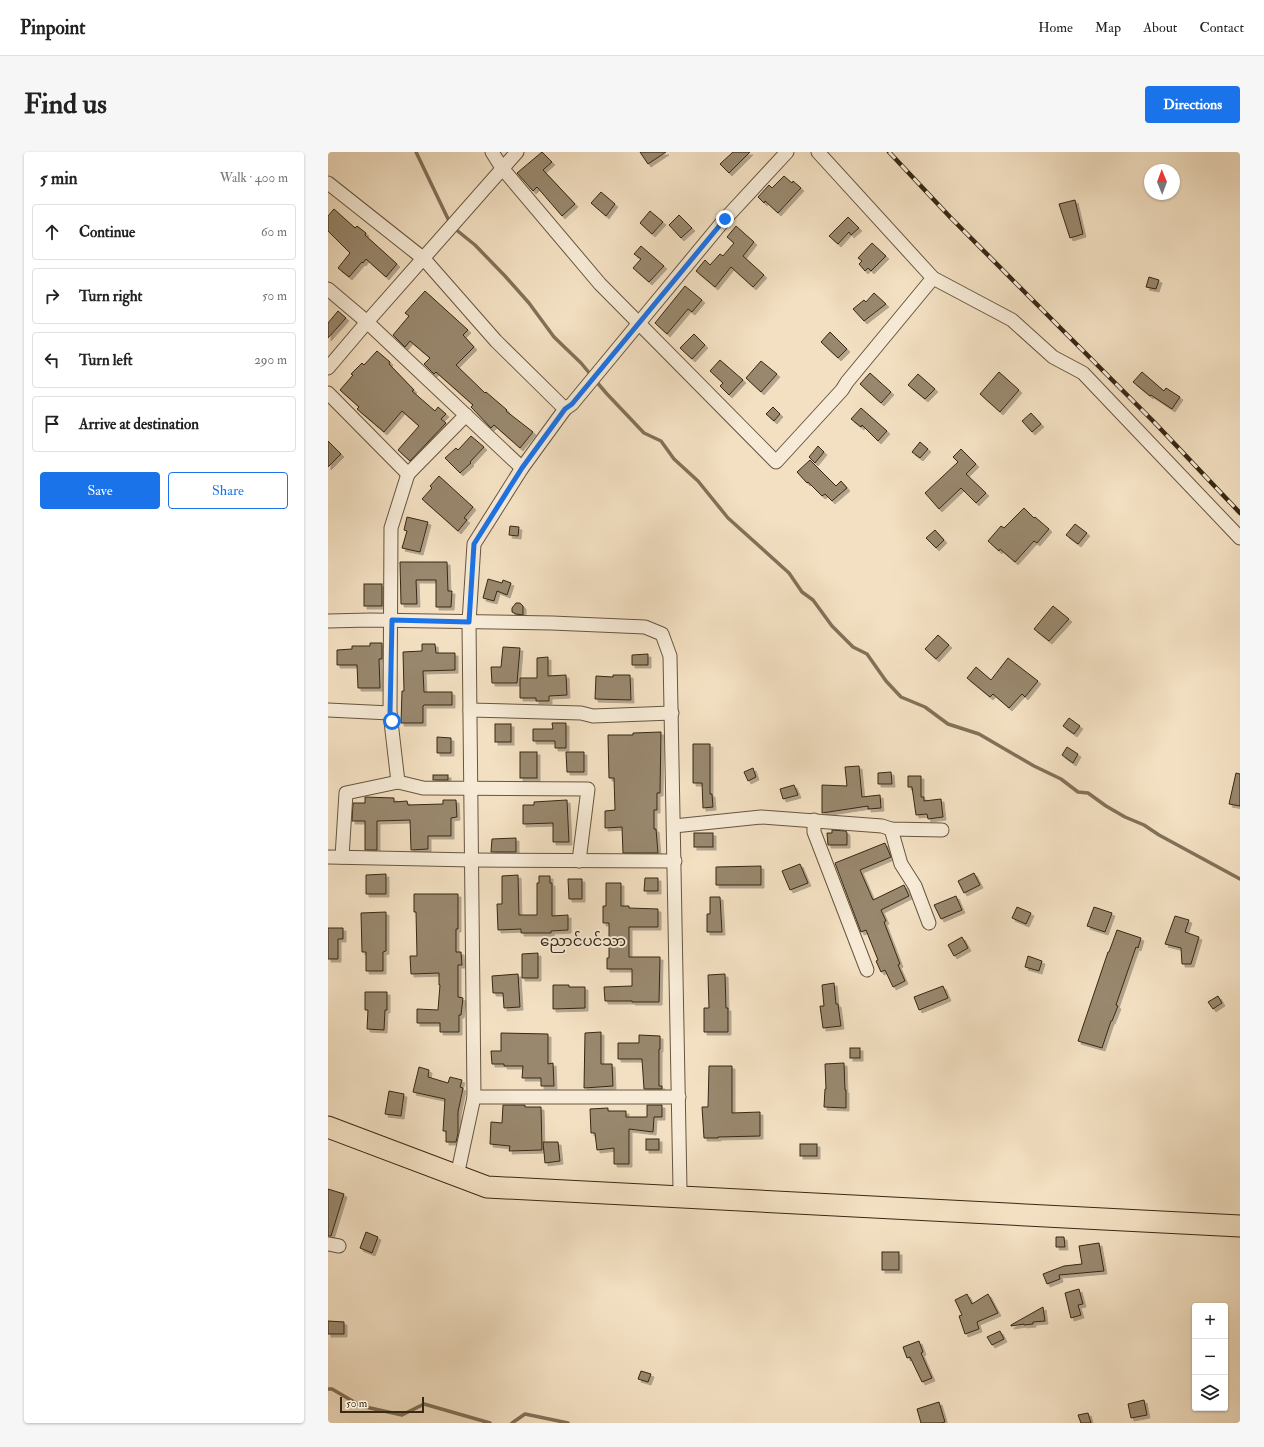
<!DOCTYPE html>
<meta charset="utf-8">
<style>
body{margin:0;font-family:"IM FELL Double Pica","Noto Sans Myanmar",serif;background:#f6f6f6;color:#222}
.controls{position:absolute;right:12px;bottom:12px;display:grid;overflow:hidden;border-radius:4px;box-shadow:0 1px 3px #0004}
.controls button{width:36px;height:36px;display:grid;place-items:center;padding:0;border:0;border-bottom:1px solid #e0e0e0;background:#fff;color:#222;font:20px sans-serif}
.compass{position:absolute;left:816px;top:12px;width:36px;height:36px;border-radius:50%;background:#fff;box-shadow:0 1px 3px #0004;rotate:359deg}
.scale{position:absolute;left:12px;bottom:10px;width:84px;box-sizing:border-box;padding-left:4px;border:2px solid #372814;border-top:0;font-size:11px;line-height:14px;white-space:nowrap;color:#372814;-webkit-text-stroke:3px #f7ebd7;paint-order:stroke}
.stop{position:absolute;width:12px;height:12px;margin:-9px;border:3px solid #1a73e8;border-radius:50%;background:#fff}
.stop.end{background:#1a73e8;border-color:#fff;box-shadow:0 1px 4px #0008}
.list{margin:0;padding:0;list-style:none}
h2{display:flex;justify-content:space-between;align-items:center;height:52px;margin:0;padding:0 16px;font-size:17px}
h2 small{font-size:13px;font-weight:400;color:#767676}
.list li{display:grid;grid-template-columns:26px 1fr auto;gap:12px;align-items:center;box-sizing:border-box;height:56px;margin:0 8px 8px;padding:0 8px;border:1px solid #e0e0e0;border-radius:4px}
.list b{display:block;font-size:15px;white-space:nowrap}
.list em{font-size:13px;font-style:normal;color:#767676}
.actions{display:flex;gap:8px;padding:12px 16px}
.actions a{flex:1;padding:9px 0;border:1px solid #1a73e8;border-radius:4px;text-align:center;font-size:14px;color:#1a73e8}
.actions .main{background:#1a73e8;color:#fff}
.icon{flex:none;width:22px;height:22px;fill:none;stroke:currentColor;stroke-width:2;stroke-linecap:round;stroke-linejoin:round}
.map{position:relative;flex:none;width:912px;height:1271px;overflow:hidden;border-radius:4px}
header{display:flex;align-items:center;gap:24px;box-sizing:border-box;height:56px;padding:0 20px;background:#fff;border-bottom:1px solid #e0e0e0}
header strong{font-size:19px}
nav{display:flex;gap:22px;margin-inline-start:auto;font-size:14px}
.intro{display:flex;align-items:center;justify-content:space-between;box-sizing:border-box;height:96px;padding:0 24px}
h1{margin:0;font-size:28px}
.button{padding:10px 18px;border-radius:4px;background:#1a73e8;color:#fff;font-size:14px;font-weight:700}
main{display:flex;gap:24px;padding:0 24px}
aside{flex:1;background:#fff;border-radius:4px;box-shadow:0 1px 3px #0004}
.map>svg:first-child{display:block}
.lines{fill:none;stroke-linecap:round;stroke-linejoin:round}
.stream{stroke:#817159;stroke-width:3.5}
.building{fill:#99886e;stroke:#372814;filter:url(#shadow)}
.minor-casing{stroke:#665640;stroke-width:15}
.trunk-casing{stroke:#372814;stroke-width:23}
.minor{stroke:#f7ebd7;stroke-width:13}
.trunk{stroke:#f3e0c2;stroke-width:21}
.rail-casing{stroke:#372814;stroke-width:4.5}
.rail{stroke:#f7ebd7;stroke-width:3;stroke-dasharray:9;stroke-linecap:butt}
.route{stroke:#1a73e8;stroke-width:5}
.labels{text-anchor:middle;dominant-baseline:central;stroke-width:4;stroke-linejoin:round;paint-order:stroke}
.quarter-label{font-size:15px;fill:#372814;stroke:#f7ebd7}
</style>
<header>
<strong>Pinpoint</strong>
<nav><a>Home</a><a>Map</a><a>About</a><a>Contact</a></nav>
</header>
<div class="intro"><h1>Find us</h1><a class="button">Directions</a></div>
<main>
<aside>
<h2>5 min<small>Walk · 400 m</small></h2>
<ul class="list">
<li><svg class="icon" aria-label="ahead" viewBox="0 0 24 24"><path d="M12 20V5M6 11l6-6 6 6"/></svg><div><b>Continue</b></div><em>60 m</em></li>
<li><svg class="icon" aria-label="right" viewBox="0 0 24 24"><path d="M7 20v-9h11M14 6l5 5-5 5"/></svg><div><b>Turn right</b></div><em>50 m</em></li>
<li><svg class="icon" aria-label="left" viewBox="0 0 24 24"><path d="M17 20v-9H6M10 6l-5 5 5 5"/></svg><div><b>Turn left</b></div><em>290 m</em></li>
<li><svg class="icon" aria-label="arrive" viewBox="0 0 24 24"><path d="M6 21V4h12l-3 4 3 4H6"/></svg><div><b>Arrive at destination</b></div></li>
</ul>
<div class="actions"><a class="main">Save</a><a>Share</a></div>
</aside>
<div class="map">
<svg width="912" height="1271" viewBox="0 0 912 1271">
<defs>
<filter id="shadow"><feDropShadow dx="3" dy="3" stdDeviation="0" flood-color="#0004"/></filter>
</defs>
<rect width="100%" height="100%" fill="#f3e0c2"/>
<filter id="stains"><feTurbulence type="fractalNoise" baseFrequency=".005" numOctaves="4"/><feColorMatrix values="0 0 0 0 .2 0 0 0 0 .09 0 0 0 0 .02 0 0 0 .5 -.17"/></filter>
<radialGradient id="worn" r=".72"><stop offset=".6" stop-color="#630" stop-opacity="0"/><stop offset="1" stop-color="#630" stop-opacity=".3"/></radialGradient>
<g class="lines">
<g class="stream">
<polyline points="88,0 122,71"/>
<polyline points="126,76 147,93 177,124 201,151 226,185 253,211 263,223"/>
<polyline points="267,228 279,242 316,281 333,289 346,307 370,329 400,366 461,421 474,440 485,448 504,474 525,495 539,502 558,529 573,545 597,555 620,572 651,582 706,614 733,627 750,640 760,641 778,654 797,665 816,673 831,683 912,727"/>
<polyline points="0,1237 4,1237 33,1254 74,1263 96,1252 162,1271"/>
<polyline points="184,1271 197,1262 240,1271"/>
</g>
</g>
<g class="building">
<polygon points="214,0 224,10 215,18 247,52 234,64 209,35 205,39 189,21"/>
<polygon points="312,0 338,0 320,12"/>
<polygon points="405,0 422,0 401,21 392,12"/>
<polygon points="456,24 464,31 465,29 473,36 450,61 437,49 436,51 430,45 441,33 444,36"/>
<polygon points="273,40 287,52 278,64 263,51"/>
<polygon points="747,48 755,82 742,86 731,52"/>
<polygon points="6,57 27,76 29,74 38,81 37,83 69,112 58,125 38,107 35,111 34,110 21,125 10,116 22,101 0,79 0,64"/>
<polygon points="322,59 335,70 324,82 312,71"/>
<polygon points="351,63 364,76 353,86 341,73"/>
<polygon points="520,65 531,76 523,83 521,80 510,92 501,84"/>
<polygon points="408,74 426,90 415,104 436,123 425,135 403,115 387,135 368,119 377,108 382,113 392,102 395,104 406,91 399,85"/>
<polygon points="544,91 558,104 543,119 540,116 537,119 531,112 534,109 530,106"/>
<polygon points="313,94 336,114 321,130 305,116 313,107 306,102"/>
<polygon points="821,125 831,128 828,137 818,135"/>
<polygon points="357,134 374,148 364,160 360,157 339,182 327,171"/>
<polygon points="97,139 140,178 135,183 146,195 128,213 157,241 158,240 179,258 178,259 205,280 192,296 166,273 163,276 143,255 145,253 108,220 106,222 96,212 102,206 82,189 77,195 65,183 81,164 77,161"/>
<polygon points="546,141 558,152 536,169 525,157 536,148 538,150"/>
<polygon points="10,159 18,166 0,186 0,171"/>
<polygon points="502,180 519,197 510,206 493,190"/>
<polygon points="366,182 377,193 364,207 352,196"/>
<polygon points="49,199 62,210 61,212 86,238 84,239 107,259 110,255 118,262 113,267 118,271 82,309 70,298 91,274 74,259 56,280 29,257 31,255 12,238 25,223 23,222 34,211 36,213"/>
<polygon points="392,208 415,228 401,243 392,234 395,231 382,219"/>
<polygon points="433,209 449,222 433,240 418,226"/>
<polygon points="671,220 691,238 672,260 652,242"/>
<polygon points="814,220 836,239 838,236 852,245 844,257 823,243 822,244 805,230"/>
<polygon points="542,221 563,240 553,251 532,232"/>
<polygon points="590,222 607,237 597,247 580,233"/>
<polygon points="445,255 452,262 446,269 438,262"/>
<polygon points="533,256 559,279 550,289 534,273 533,275 523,267"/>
<polygon points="703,261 713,272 704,280 694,269"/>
<polygon points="143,284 156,295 142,310 143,311 132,321 117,306 128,296 130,298"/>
<polygon points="0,289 13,302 0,315"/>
<polygon points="592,290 600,297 592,306 584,300"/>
<polygon points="490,294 496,300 487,311 481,305"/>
<polygon points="633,297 648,312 638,322 658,341 648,351 633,336 611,357 597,341 630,310 625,305"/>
<polygon points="482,308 508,334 513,329 519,336 504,349 497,342 494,344 480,330 479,331 469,320"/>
<polygon points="111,324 145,355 136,366 139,368 130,379 94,347 104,336 102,334"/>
<polygon points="696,356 706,366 707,365 721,377 709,391 706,389 687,410 672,397 671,399 660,389 673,374 676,376"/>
<polygon points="79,365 100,370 92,400 74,396 79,379 76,378"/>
<polygon points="747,372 759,381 750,392 738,383"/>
<polygon points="182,374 191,375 190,384 181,383"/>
<polygon points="607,378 616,388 608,396 598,386"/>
<polygon points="72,410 119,410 120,439 124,439 123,455 108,455 108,428 88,428 89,452 73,452"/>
<polygon points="160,427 174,431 175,428 183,431 179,443 169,439 166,449 155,446"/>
<rect x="36" y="432" width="18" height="22"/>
<polygon points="188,451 192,451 195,454 195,463 188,462 184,460 184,456"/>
<polygon points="725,454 741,467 721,489 706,477"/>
<polygon points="610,483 621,493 608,507 597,497"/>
<polygon points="42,491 54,491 54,507 51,507 52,536 30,536 29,513 9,513 9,498 24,497 24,494 42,494"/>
<polygon points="94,492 107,492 108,501 127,501 127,518 95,519 96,540 124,540 124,553 96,553 95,554 95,571 73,571 74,539 76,539 75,500 94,499"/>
<polygon points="175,495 192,496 189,531 164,531 163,515 173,515"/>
<polygon points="320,502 320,513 304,513 304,503"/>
<polygon points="220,505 220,524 238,523 239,543 221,544 221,549 208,549 208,546 192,546 192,526 209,526 209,506"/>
<polygon points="680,506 710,529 697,545 694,542 681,556 665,542 662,545 639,526 648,515 663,528"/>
<polygon points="285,523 302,523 303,548 267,547 268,524 285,525"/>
<polygon points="741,566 752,574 746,582 735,574"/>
<polygon points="224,571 238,571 238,596 227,596 227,589 205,589 205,577 225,577"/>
<rect x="167" y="572" width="16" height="18"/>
<polygon points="333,580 332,641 329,641 329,658 326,658 326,677 328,677 330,701 295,701 294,675 277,676 277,659 287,658 286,626 281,626 280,583 305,583 305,581"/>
<polygon points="109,585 123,586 123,601 109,601"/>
<polygon points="365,592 382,592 382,642 384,642 385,655 375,656 374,631 365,631"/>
<polygon points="739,595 750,602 745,611 734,603"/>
<rect x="192" y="600" width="17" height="26"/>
<polygon points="238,600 256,600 256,620 239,620"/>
<polygon points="531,614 534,645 552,643 553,656 540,657 540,654 494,661 494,633 519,634 517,615"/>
<polygon points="425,616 428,625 420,629 416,620"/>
<polygon points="563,620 564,632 550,632 550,621"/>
<polygon points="908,621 912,622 912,654 901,652"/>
<rect x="105" y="623" width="15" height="5"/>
<polygon points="580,624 593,624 593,645 596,645 596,649 613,647 615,665 600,667 599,662 588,663 584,635 580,635"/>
<polygon points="466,633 470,643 455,647 452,637"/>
<polygon points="37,645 66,646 66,650 79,649 80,653 115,652 115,648 128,648 129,665 123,666 123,684 100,684 100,697 83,698 82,668 49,669 49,698 37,698 37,669 24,669 25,651 37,651"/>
<polygon points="239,648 241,690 225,690 225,671 195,672 195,653 206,653 206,650"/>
<polygon points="504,678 518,679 519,681 519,693 500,693 499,681 504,681"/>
<rect x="366" y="681" width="19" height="14"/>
<polygon points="188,686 188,700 163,700 164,687"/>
<polygon points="557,691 563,705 532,718 545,748 576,733 581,744 553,758 558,769 556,770 572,812 570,813 577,829 565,835 557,818 553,820 548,809 550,808 538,778 533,780 507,711"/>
<polygon points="472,712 480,731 462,738 454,719"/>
<polygon points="433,714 433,733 388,733 388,715"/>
<polygon points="646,721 652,733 636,741 630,729"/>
<polygon points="58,722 58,742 38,742 38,723"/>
<polygon points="190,723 191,763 209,763 209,731 211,731 211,724 222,724 222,731 224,731 224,764 240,763 240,778 223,779 223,781 193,781 193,777 170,778 169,752 174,752 174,724"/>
<polygon points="317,726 330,726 330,739 316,739"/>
<polygon points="240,727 254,727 254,747 241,747"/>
<polygon points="278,731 293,731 293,754 301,754 301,756 330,757 330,775 301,775 301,805 332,805 331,850 304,850 304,849 277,849 276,835 304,834 304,817 279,817 279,806 281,806 281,771 275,771 275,754 278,754"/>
<polygon points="86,742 130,742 130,777 128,777 128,800 133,800 134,813 130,813 130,845 135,846 133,863 131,863 131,880 112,880 112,871 89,871 89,857 110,858 112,833 111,833 111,821 83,822 82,804 89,804 88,760 86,760"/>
<polygon points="628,744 634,758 613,767 606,753"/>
<polygon points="382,745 392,745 394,780 379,780 379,762 382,762"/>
<polygon points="689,755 703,761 698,772 684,766"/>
<polygon points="766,755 784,761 777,780 759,774"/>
<polygon points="58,760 58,799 55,800 55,819 38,819 38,800 34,800 33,761"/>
<polygon points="847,764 861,768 857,780 871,785 863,812 854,812 853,796 837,792"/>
<polygon points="0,776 15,776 15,787 10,787 10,807 0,807"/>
<polygon points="789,778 813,786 810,796 808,795 788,853 790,854 784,869 783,869 774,896 750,889 780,800 781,800"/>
<polygon points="634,785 640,796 626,804 620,793"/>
<polygon points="210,801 210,826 194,826 194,802"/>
<polygon points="700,804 714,809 711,819 697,815"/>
<polygon points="190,822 192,855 176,856 175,841 165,841 164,824"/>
<polygon points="397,822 398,856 400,856 400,880 376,880 376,856 381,856 380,823"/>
<polygon points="506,831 508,852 510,852 513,874 495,876 492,854 496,854 494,833"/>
<polygon points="225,833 241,833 241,835 257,835 257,856 225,857"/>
<polygon points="615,834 620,846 591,858 586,845"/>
<polygon points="37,840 59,840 59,858 57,858 56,878 39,877 40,858 37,858"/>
<polygon points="890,844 894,851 885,857 880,850"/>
<polygon points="273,880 273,912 284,912 285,934 256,936 257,881"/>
<polygon points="173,881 220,882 220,912 225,911 226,934 213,934 213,926 194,926 195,914 176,914 176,912 164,912 163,899 173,899"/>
<polygon points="311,883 332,884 332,897 331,897 331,934 334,934 334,937 316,937 314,907 290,907 290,891 311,891"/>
<rect x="522" y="896" width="10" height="10"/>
<polygon points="516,911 517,938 518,938 518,956 496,955 497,937 498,937 497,912"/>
<polygon points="381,914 404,914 404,961 432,960 432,984 390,985 390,986 376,986 374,955 380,955"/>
<polygon points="91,915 101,918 100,925 120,931 122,925 134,928 132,935 135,936 130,960 130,981 128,990 118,990 118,979 115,979 117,947 85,940"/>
<polygon points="61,939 76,942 73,964 57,962"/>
<polygon points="175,953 197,953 197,955 213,955 214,998 181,999 182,994 162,992 163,970 174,971"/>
<polygon points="319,953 334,953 334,965 326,965 325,980 301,977 301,1012 286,1012 286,996 269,998 267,981 263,981 262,957 280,956 280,959 298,959 298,965 319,965"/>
<rect x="318" y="987" width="13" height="11"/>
<polygon points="215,990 230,990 232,1009 217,1011"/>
<rect x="472" y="992" width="17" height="12"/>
<polygon points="0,1037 16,1042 3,1084 0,1084"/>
<polygon points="38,1080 50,1085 44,1101 32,1096"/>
<polygon points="728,1085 736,1085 737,1095 728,1095"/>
<polygon points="771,1091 776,1119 731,1123 732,1127 719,1132 715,1122 736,1114 754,1112 751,1094"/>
<rect x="554" y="1100" width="17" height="18"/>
<polygon points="751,1137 755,1152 750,1153 753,1163 743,1166 737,1141"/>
<polygon points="639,1142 644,1152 660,1142 670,1161 649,1170 651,1177 637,1182 631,1164 634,1163 627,1148"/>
<polygon points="715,1155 717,1169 705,1170 705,1172 696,1173 696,1172 683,1174 683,1173"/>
<polygon points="0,1169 16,1170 16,1182 0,1182"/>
<polygon points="672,1179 676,1187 664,1193 659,1185"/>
<polygon points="591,1189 595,1200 593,1201 604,1226 594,1230 582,1205 579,1206 575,1195"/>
<polygon points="313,1219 323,1222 320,1230 310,1227"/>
<polygon points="816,1248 819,1263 803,1266 800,1252"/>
<polygon points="611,1250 617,1270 613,1271 593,1271 589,1257"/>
<polygon points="760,1261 763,1271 753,1271 750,1263"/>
</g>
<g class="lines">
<g class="minor-casing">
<g id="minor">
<polyline points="164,0 174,16 272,132 448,310 514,238 519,230 605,126"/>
<polyline points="490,0 605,126 684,168 725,205 755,221 912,386"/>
<polyline points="0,31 96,107 168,189 237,257 194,316 146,392 141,470 146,945 129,1024"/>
<polyline points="0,137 39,170 194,316"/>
<polyline points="0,216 39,170 189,0"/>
<polyline points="0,241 80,322 138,263"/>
<polyline points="237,257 244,252 397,67 459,0"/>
<polyline points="0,469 42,468 224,471 317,475 334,482 342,504 352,1037 353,1046"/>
<polyline points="0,558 62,561"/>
<polyline points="142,558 253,561 265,564 344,561"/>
<polyline points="70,630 62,561 63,376 80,322"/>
<polyline points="486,668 486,680 539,818"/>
<polyline points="346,674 433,665 554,674 563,677 614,678"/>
<polyline points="563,677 573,712 587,734 601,771"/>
<polyline points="0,705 144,708 347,709"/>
<polyline points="14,705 18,641 70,630 95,636 260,637 251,709"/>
<polyline points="146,945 351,945"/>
<polyline points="0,1092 11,1094"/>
</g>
</g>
<g class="trunk-casing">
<polyline id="trunk" points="0,975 159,1035 912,1074"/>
</g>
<use href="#minor" class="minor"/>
<use href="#trunk" class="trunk"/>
<g class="rail-casing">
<polyline id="rail" points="561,0 622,65 826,270 912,361"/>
</g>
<use href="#rail" class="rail"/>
</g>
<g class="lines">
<polyline class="route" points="64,569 62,561 64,468 141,470 146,392 194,316 237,257 244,252 397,67"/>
</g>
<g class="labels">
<g class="quarter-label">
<text x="255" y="789">ညောင်ပင်သာ</text>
</g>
</g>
<rect width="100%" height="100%" filter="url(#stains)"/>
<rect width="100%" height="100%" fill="url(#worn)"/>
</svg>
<div class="controls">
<button>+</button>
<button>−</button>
<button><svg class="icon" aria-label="layers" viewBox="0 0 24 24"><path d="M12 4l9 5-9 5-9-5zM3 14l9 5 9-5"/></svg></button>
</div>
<svg class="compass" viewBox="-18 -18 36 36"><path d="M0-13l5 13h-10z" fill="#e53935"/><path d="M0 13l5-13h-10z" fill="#767676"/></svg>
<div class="scale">50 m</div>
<div class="stop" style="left:64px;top:569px"></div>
<div class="stop end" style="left:397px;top:67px"></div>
</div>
</main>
